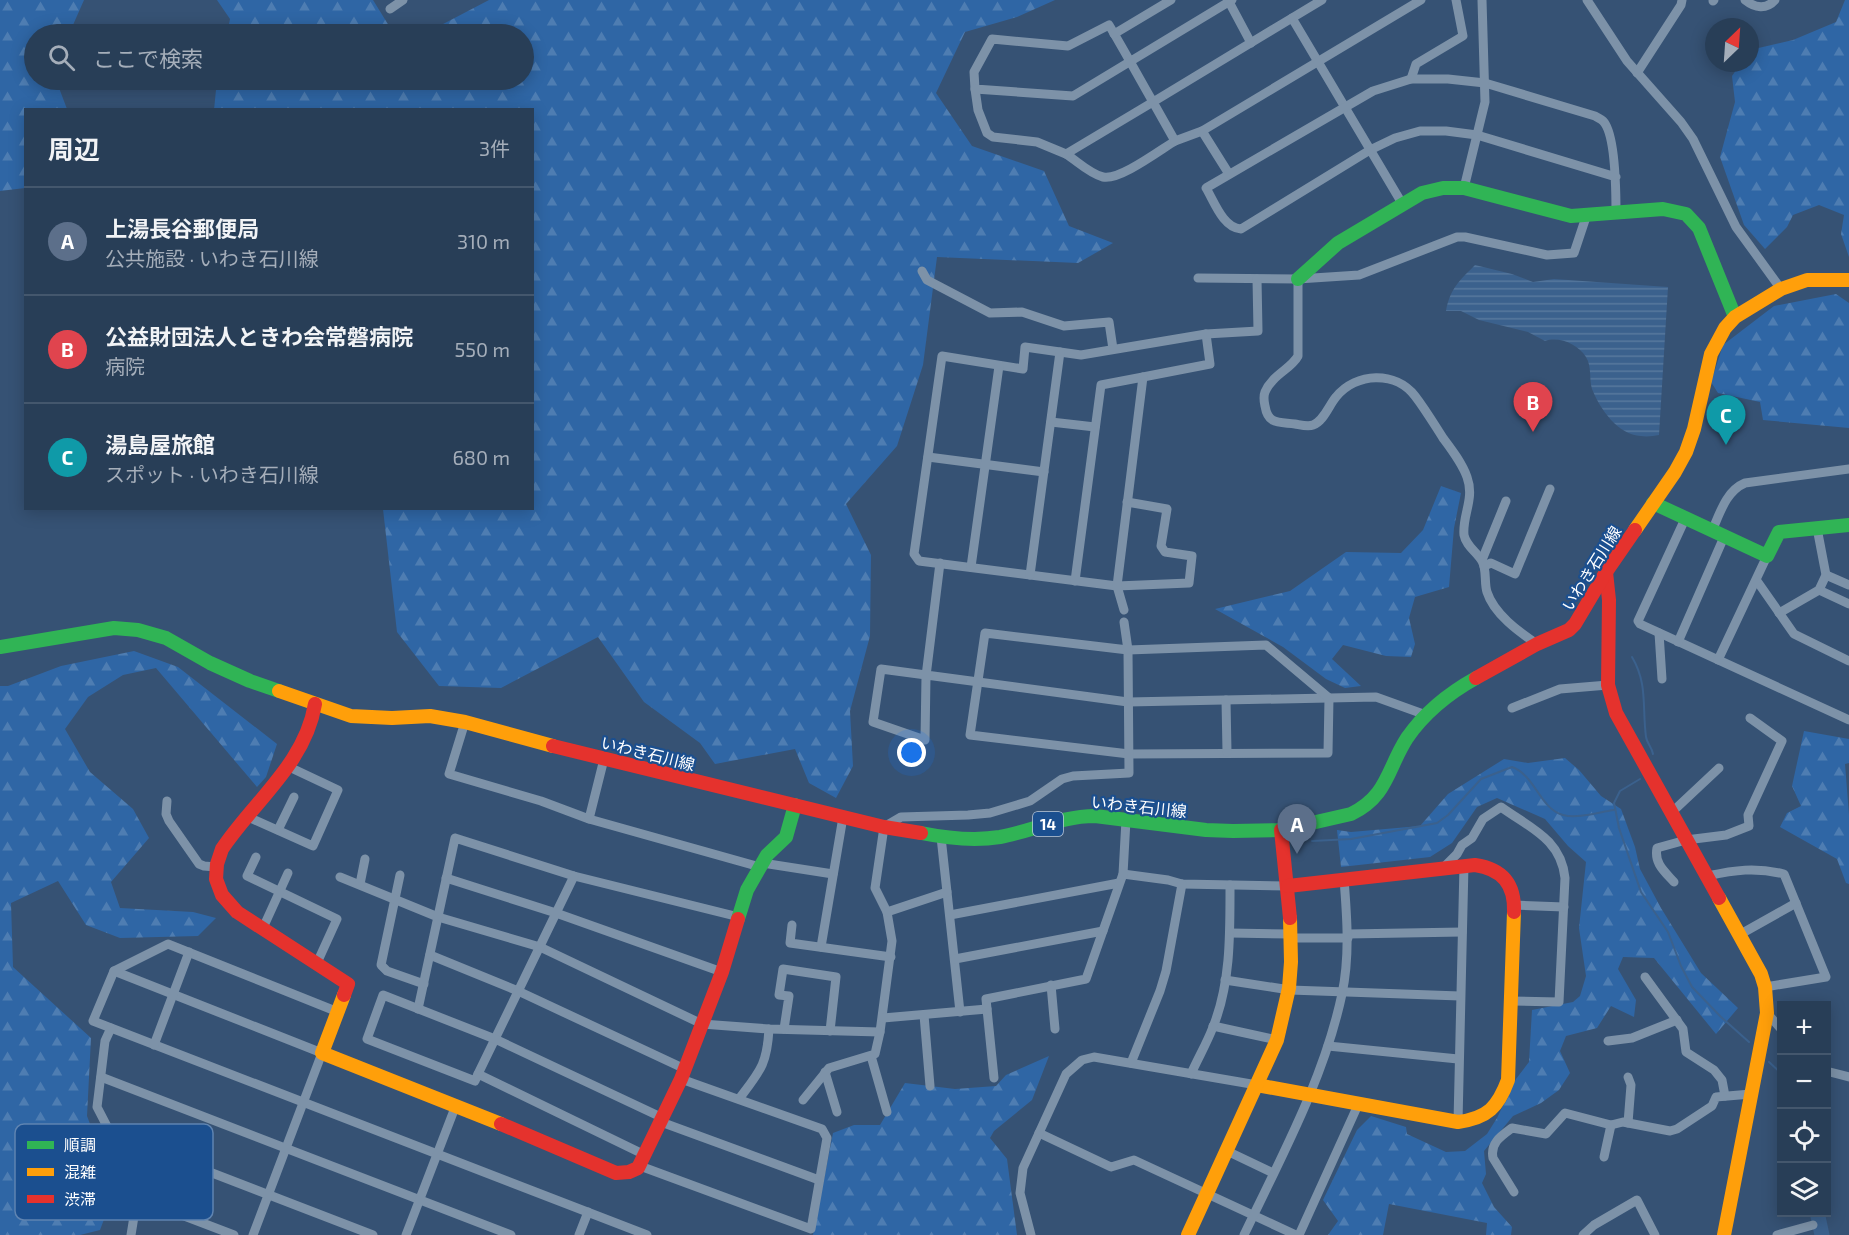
<!DOCTYPE html>
<html lang="ja">
<meta charset="utf-8">
<style>
body{margin:0;font-family:"Exo 2","Noto Sans JP",sans-serif;background:#344961;color:#f1f3f6}
.controls{position:absolute;right:18px;bottom:18px;display:grid;overflow:hidden;border-radius:0px;box-shadow:0 3px 15px #0003}
.controls button{width:54px;height:54px;display:grid;place-items:center;padding:0;border:0;border-bottom:2px solid #44576d;background:#283e57;color:#f1f3f6;font:30px sans-serif}
.compass{position:absolute;left:1705px;top:18px;width:54px;height:54px;border-radius:50%;background:#283e57;box-shadow:0 3px 15px #0003;rotate:25deg}
.you{position:absolute;left:912px;top:753px;width:21px;height:21px;margin:-15px;border:4px solid #fff;border-radius:50%;background:#1a73e8;box-shadow:0 0 0 9px #1a73e833}
.badge{display:grid;place-items:center;width:39px;height:39px;border-radius:50%;background:#b9c2ce;color:#fff;font-size:20px;font-weight:700}
.pin{position:absolute;translate:-50% -50px;filter:drop-shadow(0 2px 3px #0008)}
.pin::after{content:'';position:absolute;top:32px;width:21px;height:18px;background:inherit;clip-path:polygon(0 0,100% 0,50% 100%)}
.list{margin:0;padding:0;list-style:none}
h2{display:flex;justify-content:space-between;align-items:center;height:78px;margin:0;padding:0 24px;font-size:26px}
h2 small{font-size:20px;font-weight:400;color:#a5aeba}
.list li{display:grid;grid-template-columns:39px 1fr auto;gap:18px;align-items:center;box-sizing:border-box;height:108px;padding:0 24px;border-top:2px solid #44576d}
.list b{display:block;font-size:22px;white-space:nowrap}
.list p{margin:0;font-size:20px;white-space:nowrap;color:#a5aeba}
.list em{font-size:20px;font-style:normal;color:#a5aeba}
.icon{flex:none;width:33px;height:33px;fill:none;stroke:currentColor;stroke-width:2;stroke-linecap:round;stroke-linejoin:round}
.map{position:relative;flex:none;width:1849px;height:1235px;overflow:hidden}
.search{position:absolute;background:#283e57;box-shadow:0 3px 15px #0003;left:24px;top:24px;width:510px;height:66px;display:flex;align-items:center;gap:15px;box-sizing:border-box;padding:0 21px;border-radius:33px;color:#a5aeba;font-size:22px}
.panel{position:absolute;background:#283e57;box-shadow:0 3px 15px #0003;left:24px;top:108px;width:510px;height:402px;border-radius:0px}
.map>svg:first-child{display:block}
.forest{fill:url(#forest-firs)}
.water{fill:url(#water-rules)}
.lines{fill:none;stroke-linecap:round;stroke-linejoin:round}
.stream{stroke:#3b618d;stroke-width:2}
.river{stroke:#3b618d;stroke-width:15}
.street{stroke:#7d92a8;stroke-width:9}
.fast{stroke:#30b455;stroke-width:14}
.slow{stroke:#ff9f0a;stroke-width:14}
.jam{stroke:#e5322d;stroke-width:14}
.labels{text-anchor:middle;dominant-baseline:central;stroke-width:4.5;stroke-linejoin:round;paint-order:stroke}
.shield{fill:#1b4f8f;stroke:#bbcadd;stroke-width:1.5}
.shield-label{font-size:15px;font-weight:bold;fill:#fff}
.street-label{font-size:16px;fill:#fff;stroke:#1b4f8f}
.key{fill:#1b4f8f;stroke:#5f84b1;stroke-width:1.5}
.key-label{font-size:16px;fill:#fff}
</style>
<div class="map">
<svg width="1849" height="1235" viewBox="0 0 1849 1235">
<defs>
<pattern id="forest-firs" width="22" height="20" patternUnits="userSpaceOnUse" patternTransform="scale(1.5)"><rect width="22" height="20" fill="#2f66a5"/><path d="M5 1l3.5 6h-7zM16 11l3.5 6h-7z" fill="#4e7db2"/></pattern>
<pattern id="water-rules" width="6" height="5" patternUnits="userSpaceOnUse" patternTransform="scale(1.5)"><rect width="6" height="5" fill="#3b618d"/><path d="M0 2.5h6" fill="none" stroke="#58799e"/></pattern>
</defs>
<rect width="100%" height="100%" fill="#365274"/>
<g class="forest">
<polygon points="0,0 84,0 69,34 34,34 34,80 56,80 67,109 26,110 25,188 0,191"/>
<polygon points="217,0 373,0 394,34 227,34 230,19"/>
<polygon points="489,0 1055,0 1017,17 965,32 936,93 972,146 1044,171 1069,226 1113,243 1078,263 937,257 923,365 897,446 846,504 871,555 870,636 850,711 853,766 836,798 809,783 795,749 715,764 700,743 644,702 598,637 501,688 439,686 397,632 383,509 532,508 532,110 214,110 217,80 524,80 524,34 424,34"/>
<polygon points="1845,0 1849,0 1849,257 1841,234 1844,215 1819,205 1793,215 1787,227 1765,249 1744,225 1720,157 1735,102 1732,76 1741,63 1750,63 1750,50 1793,40 1836,22"/>
<polygon points="1836,294 1849,303 1849,428 1763,420 1760,402 1718,393 1711,382 1723,345 1774,306"/>
<polygon points="1441,486 1461,493 1454,528 1449,587 1415,597 1409,618 1415,644 1411,657 1386,656 1343,645 1332,659 1361,686 1345,688 1326,679 1283,647 1215,609 1290,591 1346,552 1401,553 1423,530"/>
<polygon points="134,651 178,667 277,744 266,777 257,787 156,668 123,675 88,697 65,729 90,772 133,809 149,838 111,882 120,908 193,912 216,918 198,936 120,938 86,925 58,881 11,903 13,967 91,1038 87,1116 115,1190 100,1230 80,1235 0,1235 0,686 8,686 61,666"/>
<polygon points="1804,731 1849,739 1849,763 1845,764 1849,815 1849,884 1846,883 1837,859 1780,827 1787,813 1801,806 1792,786"/>
<polygon points="1565,758 1579,770 1601,796 1621,809 1635,847 1640,869 1661,908 1701,973 1738,1008 1716,1034 1654,958 1623,957 1618,969 1636,1000 1634,1017 1611,1006 1597,1028 1566,1036 1560,1051 1570,1073 1559,1090 1541,1103 1513,1116 1484,1151 1486,1174 1482,1183 1494,1207 1512,1227 1511,1235 1486,1235 1487,1223 1389,1204 1383,1235 1328,1235 1338,1221 1323,1200 1357,1130 1371,1116 1406,1127 1407,1134 1446,1152 1465,1151 1487,1134 1497,1118 1516,1079 1529,1062 1532,1010 1573,1002 1580,996 1586,976 1579,928 1586,862 1568,846 1545,819 1497,798 1477,807 1452,843 1430,857 1341,867 1337,830 1351,832 1420,826 1448,794 1504,759 1528,763"/>
<polygon points="1049,1056 1032,1100 994,1131 990,1138 1007,1159 1017,1235 813,1235 833,1133 854,1125 880,1125 905,1083 955,1089 996,1086 1006,1075"/>
</g>
<path class="water" d="M1475 265 1512 274 1533 282 1554 279 1668 287 1659 435C1653 436 1647 437 1641 436 1618 435 1600 409 1592 389 1589 379 1592 367 1586 357 1578 344 1559 336 1545 341L1528 332 1479 320 1461 311H1446C1450 289 1459 281 1475 265Z"/>
<g class="lines">
<g class="stream">
<path d="M1632 657C1648 684 1642 707 1646 737 1647 744 1652 747 1653 754"/>
<polyline points="1640,779 1620,791 1614,803 1619,828 1641,892 1668,932 1681,966 1692,987 1721,1017 1749,1042"/>
<path d="M1312 841 1351 839 1437 823 1448 815 1481 779 1512 767C1535 775 1540 809 1563 815 1578 819 1599 812 1614 810"/>
<polyline points="1769,1062 1782,1074"/>
</g>
<polyline class="river" points="1817,1212 1822,1235"/>
<g class="street">
<polyline points="1228,0 1251,43"/>
<path d="M1232 0 1073 96 975 89 974 72 992 39 1068 46 1109 25C1124 50 1138 76 1153 102L1066 154C1077 161 1090 174 1103 177 1119 181 1160 150 1175 141L1153 102 1292 18 1403 205"/>
<polyline points="1587,0 1627,61 1681,122 1693,139 1736,227 1781,289"/>
<path d="M1745 0C1755 8 1766 10 1775 0"/>
<polyline points="1713,1 1714,0"/>
<polyline points="390,9 403,0"/>
<polyline points="1292,18 1322,0"/>
<polyline points="1114,34 1171,0"/>
<polyline points="1637,73 1681,5 1682,0"/>
<polyline points="1411,79 1416,64 1463,36 1456,0"/>
<polyline points="975,89 978,110 987,133 993,137 1037,142 1066,154"/>
<polyline points="1202,131 1229,174"/>
<polyline points="1175,141 1202,131 1421,0"/>
<path d="M1616 177 1477 135 1446 131H1420L1395 138 1370 150 1241 229C1223 228 1214 201 1206 188L1373 91 1411 79H1448L1485 83 1595 116C1598 118 1601 119 1603 121 1616 134 1616 195 1616 214"/>
<polyline points="1464,188 1485,102 1482,0"/>
<polyline points="922,271 927,280 990,313 1022,312 1064,326 1109,322 1113,349"/>
<polyline points="1198,278 1298,279 1359,275 1457,237 1465,237 1547,255 1574,253 1586,217"/>
<path d="M1298 279V356C1291 369 1272 375 1265 392 1263 397 1264 401 1265 406 1268 425 1279 422 1295 424 1301 425 1308 427 1313 425 1324 421 1329 405 1336 397 1356 372 1396 371 1415 396 1425 409 1434 424 1443 438 1452 450 1462 463 1467 477 1475 499 1462 515 1464 535 1466 546 1477 552 1482 561 1487 569 1484 583 1487 592 1494 614 1519 632 1537 644"/>
<polyline points="1143,377 1210,364 1206,334"/>
<polyline points="1051,422 1095,427"/>
<polyline points="928,457 1044,472"/>
<polyline points="1127,502 1167,509 1161,546 1165,552 1192,556 1189,583 1117,586 919,561 914,554 942,356 1023,369 1025,347 1081,355 1206,334 1258,331 1257,279"/>
<polyline points="1685,519 1638,621 1640,624 1849,720"/>
<path d="M1712 531C1720 513 1726 491 1745 483L1849 469"/>
<polyline points="1482,560 1506,501"/>
<polyline points="940,563 926,676 925,740 873,722 881,669 1128,702 1376,697 1426,715"/>
<polyline points="1484,566 1491,563 1515,574 1550,489"/>
<polyline points="971,567 999,366"/>
<polyline points="1030,575 1060,352"/>
<polyline points="1826,575 1849,585"/>
<polyline points="1075,581 1101,385 1143,377 1117,586 1124,610"/>
<polyline points="1757,581 1794,634 1849,661"/>
<polyline points="1819,590 1849,604"/>
<polyline points="1779,613 1819,590 1826,575 1817,528"/>
<polygon points="985,633 1128,650 1266,645 1329,698 1328,753 1129,754 970,735"/>
<polyline points="1659,633 1662,679"/>
<polyline points="1678,642 1724,537"/>
<polyline points="1718,660 1767,556"/>
<polyline points="1226,700 1227,752"/>
<polyline points="1512,708 1560,689 1608,685"/>
<polyline points="465,722 449,774 541,801 589,819 760,867"/>
<polyline points="167,801 166,814 169,821 199,864 204,866 216,867"/>
<polyline points="1671,813 1719,768"/>
<polyline points="248,817 313,846 338,790 287,766"/>
<polyline points="589,819 604,759"/>
<polyline points="278,830 294,797"/>
<polyline points="941,837 960,1012"/>
<polyline points="256,857 247,876 337,919 317,963"/>
<polyline points="762,863 833,874"/>
<path d="M1444 867 1457 854 1462 845 1472 838 1483 819 1501 807C1530 828 1561 839 1565 878L1559 1002 1511 1001"/>
<polyline points="1123,874 1168,880 1182,884 1288,886"/>
<polyline points="400,875 381,965 387,971 424,984"/>
<path d="M1707 876C1735 870 1755 867 1784 874L1826 977 1765 987"/>
<polyline points="340,877 438,917 540,947 702,1024 769,1029 880,1032 892,941 887,912 875,888 884,827 901,817 968,815 990,813 1030,801 1062,779 1073,776 1129,773 1128,650 1124,622"/>
<polyline points="446,878 556,913 722,972"/>
<path d="M1674 882C1664 871 1654 863 1657 848L1686 840 1726 835 1749 826 1748 815 1782 741 1750 718"/>
<polyline points="360,884 365,859"/>
<polyline points="1514,905 1564,907"/>
<polyline points="887,912 947,892"/>
<polyline points="950,915 1119,883"/>
<polyline points="792,925 790,943 891,957"/>
<polyline points="263,928 288,873"/>
<polyline points="1230,933 1291,934"/>
<polyline points="1348,934 1462,932"/>
<polyline points="1739,935 1796,903"/>
<polyline points="1292,938 1348,938"/>
<polyline points="821,947 843,817"/>
<polyline points="430,955 518,991 685,1069"/>
<polyline points="955,959 1103,931"/>
<polyline points="114,971 322,1053 253,1235"/>
<polyline points="1645,977 1683,1029 1686,1052 1714,1070 1722,1080 1725,1096"/>
<polyline points="1225,980 1290,990 1460,996"/>
<polyline points="1051,985 1055,1029"/>
<polyline points="418,1009 455,838 574,876 739,917"/>
<polyline points="338,1012 168,944 114,971 93,1021 647,1235"/>
<polyline points="1767,1013 1782,1030"/>
<polyline points="924,1015 930,1086"/>
<polyline points="883,1018 987,1009"/>
<polyline points="1213,1026 1277,1040"/>
<polyline points="111,1028 105,1041 97,1107 111,1134 137,1198 131,1235"/>
<polyline points="784,1029 789,996 779,995 783,969 836,977 830,1031"/>
<polyline points="1608,1041 1632,1038 1677,1020"/>
<polyline points="154,1045 189,952"/>
<polyline points="1328,1046 1458,1059"/>
<polyline points="871,1056 887,1112"/>
<polyline points="1131,1063 1160,991 1166,971 1182,884"/>
<polyline points="1826,1071 1849,1077"/>
<polyline points="825,1072 837,1112"/>
<polyline points="478,1074 574,876"/>
<path d="M1191 1074C1198 1058 1207 1043 1213 1027 1231 983 1230 932 1230 885"/>
<polyline points="101,1077 511,1235"/>
<polyline points="1628,1077 1631,1085 1628,1123"/>
<polyline points="994,1078 986,999 1086,979 1123,874 1126,820"/>
<path d="M739 1099C760 1071 767 1065 769 1029"/>
<polyline points="803,1100 829,1068 875,1054 880,1032"/>
<polyline points="661,1122 819,1180"/>
<polyline points="1458,1122 1464,865"/>
<polyline points="1039,1133 1111,1167 1134,1160 1296,1235"/>
<polyline points="111,1134 373,1235"/>
<polyline points="1227,1151 1273,1173"/>
<polyline points="645,1155 478,1074 475,1081 367,1039 383,995 495,1039 663,1118"/>
<polyline points="1604,1157 1611,1125"/>
<polyline points="640,1166 811,1229 827,1138 822,1129 681,1079"/>
<path d="M1514 1192 1493 1158C1490 1143 1501 1136 1512 1128L1546 1134 1565 1113 1611 1125 1623 1122 1670 1131 1677 1129 1712 1106 1716 1097 1751 1094"/>
<polyline points="137,1198 234,1235"/>
<polyline points="406,1235 456,1105"/>
<polyline points="579,1235 588,1212"/>
<polyline points="1031,1235 1020,1193 1023,1168 1066,1074 1082,1060 1094,1057 1257,1085"/>
<path d="M1244 1235C1281 1157 1324 1079 1342 994 1350 956 1347 917 1344 879"/>
<polyline points="1299,1235 1358,1105"/>
<polyline points="1583,1235 1594,1225 1637,1200 1655,1235"/>
<polyline points="1777,1235 1813,1225"/>
</g>
<g class="fast">
<polyline points="1298,279 1338,243 1422,193 1443,188 1464,188 1571,216 1663,209 1686,214 1699,228 1735,317"/>
<polyline points="1653,503 1767,556 1779,532 1849,525"/>
<polyline points="0,647 114,628 138,630 166,638 210,663 250,681 279,691"/>
<path d="M921 833C946 838 975 841 1000 837 1032 831 1062 816 1095 816L1206 830 1233 831 1281 830 1351 814C1388 796 1387 769 1407 738 1425 712 1449 693 1476 678"/>
<polyline points="738,919 747,890 767,855 786,837 795,805"/>
</g>
<g class="slow">
<polyline points="1635,530 1675,472 1686,452 1694,429 1711,354 1725,328 1735,317 1781,289 1807,280 1849,280"/>
<polyline points="279,691 351,716 392,718 430,716 465,722 553,746"/>
<polyline points="1719,898 1761,974 1765,987 1767,1013 1724,1235"/>
<polyline points="344,995 322,1053 501,1124"/>
<path d="M1257 1085 1458 1122C1488 1118 1498 1107 1508 1080L1514 912"/>
<polyline points="1188,1235 1277,1040 1289,988 1291,962 1290,918"/>
</g>
<g class="jam">
<polyline points="1606,572 1609,600 1608,685 1616,713 1719,898"/>
<polyline points="1476,678 1537,644 1569,630 1575,624 1606,572 1635,530"/>
<path d="M315 704C305 764 254 801 222 849L217 864 216 879 222 895 237 912 348 984 344 995"/>
<polyline points="553,746 884,827 921,833"/>
<polyline points="1281,830 1290,918"/>
<path d="M1288 886 1475 865C1502 869 1515 884 1514 912"/>
<polyline points="501,1124 616,1173 629,1172 638,1168 681,1079 722,972 738,919"/>
</g>
</g>
<g class="labels">
<rect class="shield" x="1033" y="812" width="30" height="24" rx="4.5"/>
<g class="shield-label">
<text x="1048" y="824">14</text>
</g>
<g class="street-label">
<text transform="translate(1591 568) rotate(-58)">いわき石川線</text>
<text transform="translate(648 753) rotate(14)">いわき石川線</text>
<text transform="translate(1139 806) rotate(6)">いわき石川線</text>
</g>
</g>
<rect x="15" y="1124" width="198" height="96" rx="9" class="key"/>
<rect x="27" y="1141" width="27" height="8" fill="#30b455"/>
<rect x="27" y="1168" width="27" height="8" fill="#ff9f0a"/>
<rect x="27" y="1195" width="27" height="8" fill="#e5322d"/>
<g class="key-label">
<text x="64" y="1151">順調</text>
<text x="64" y="1178">混雑</text>
<text x="64" y="1205">渋滞</text>
</g>
</svg>
<div class="controls">
<button>+</button>
<button>−</button>
<button><svg class="icon" aria-label="locate" viewBox="0 0 24 24"><circle cx="12" cy="12" r="6"/><path d="M12 2v4M12 18v4M2 12h4M18 12h4"/></svg></button>
<button><svg class="icon" aria-label="layers" viewBox="0 0 24 24"><path d="M12 4l9 5-9 5-9-5zM3 14l9 5 9-5"/></svg></button>
</div>
<svg class="compass" viewBox="-18 -18 36 36"><path d="M0-13l5 13h-10z" fill="#e53935"/><path d="M0 13l5-13h-10z" fill="#a5aeba"/></svg>
<div class="you"></div>
<div class="pin badge" style="left:1297px;top:854px;background:#5c6f8a">A</div>
<div class="pin badge" style="left:1533px;top:432px;background:#e0444e">B</div>
<div class="pin badge" style="left:1726px;top:445px;background:#0f9aa8">C</div>
<div class="search"><svg class="icon" aria-label="search" viewBox="0 0 24 24"><circle cx="10" cy="10" r="6"/><path d="M15 15l6 6"/></svg>ここで検索</div>
<section class="panel">
<h2>周辺<small>3件</small></h2>
<ul class="list">
<li><span class="badge" style="background:#5c6f8a">A</span><div><b>上湯長谷郵便局</b><p>公共施設 · いわき石川線</p></div><em>310 m</em></li>
<li><span class="badge" style="background:#e0444e">B</span><div><b>公益財団法人ときわ会常磐病院</b><p>病院</p></div><em>550 m</em></li>
<li><span class="badge" style="background:#0f9aa8">C</span><div><b>湯島屋旅館</b><p>スポット · いわき石川線</p></div><em>680 m</em></li>
</ul>
</section>
</div>
